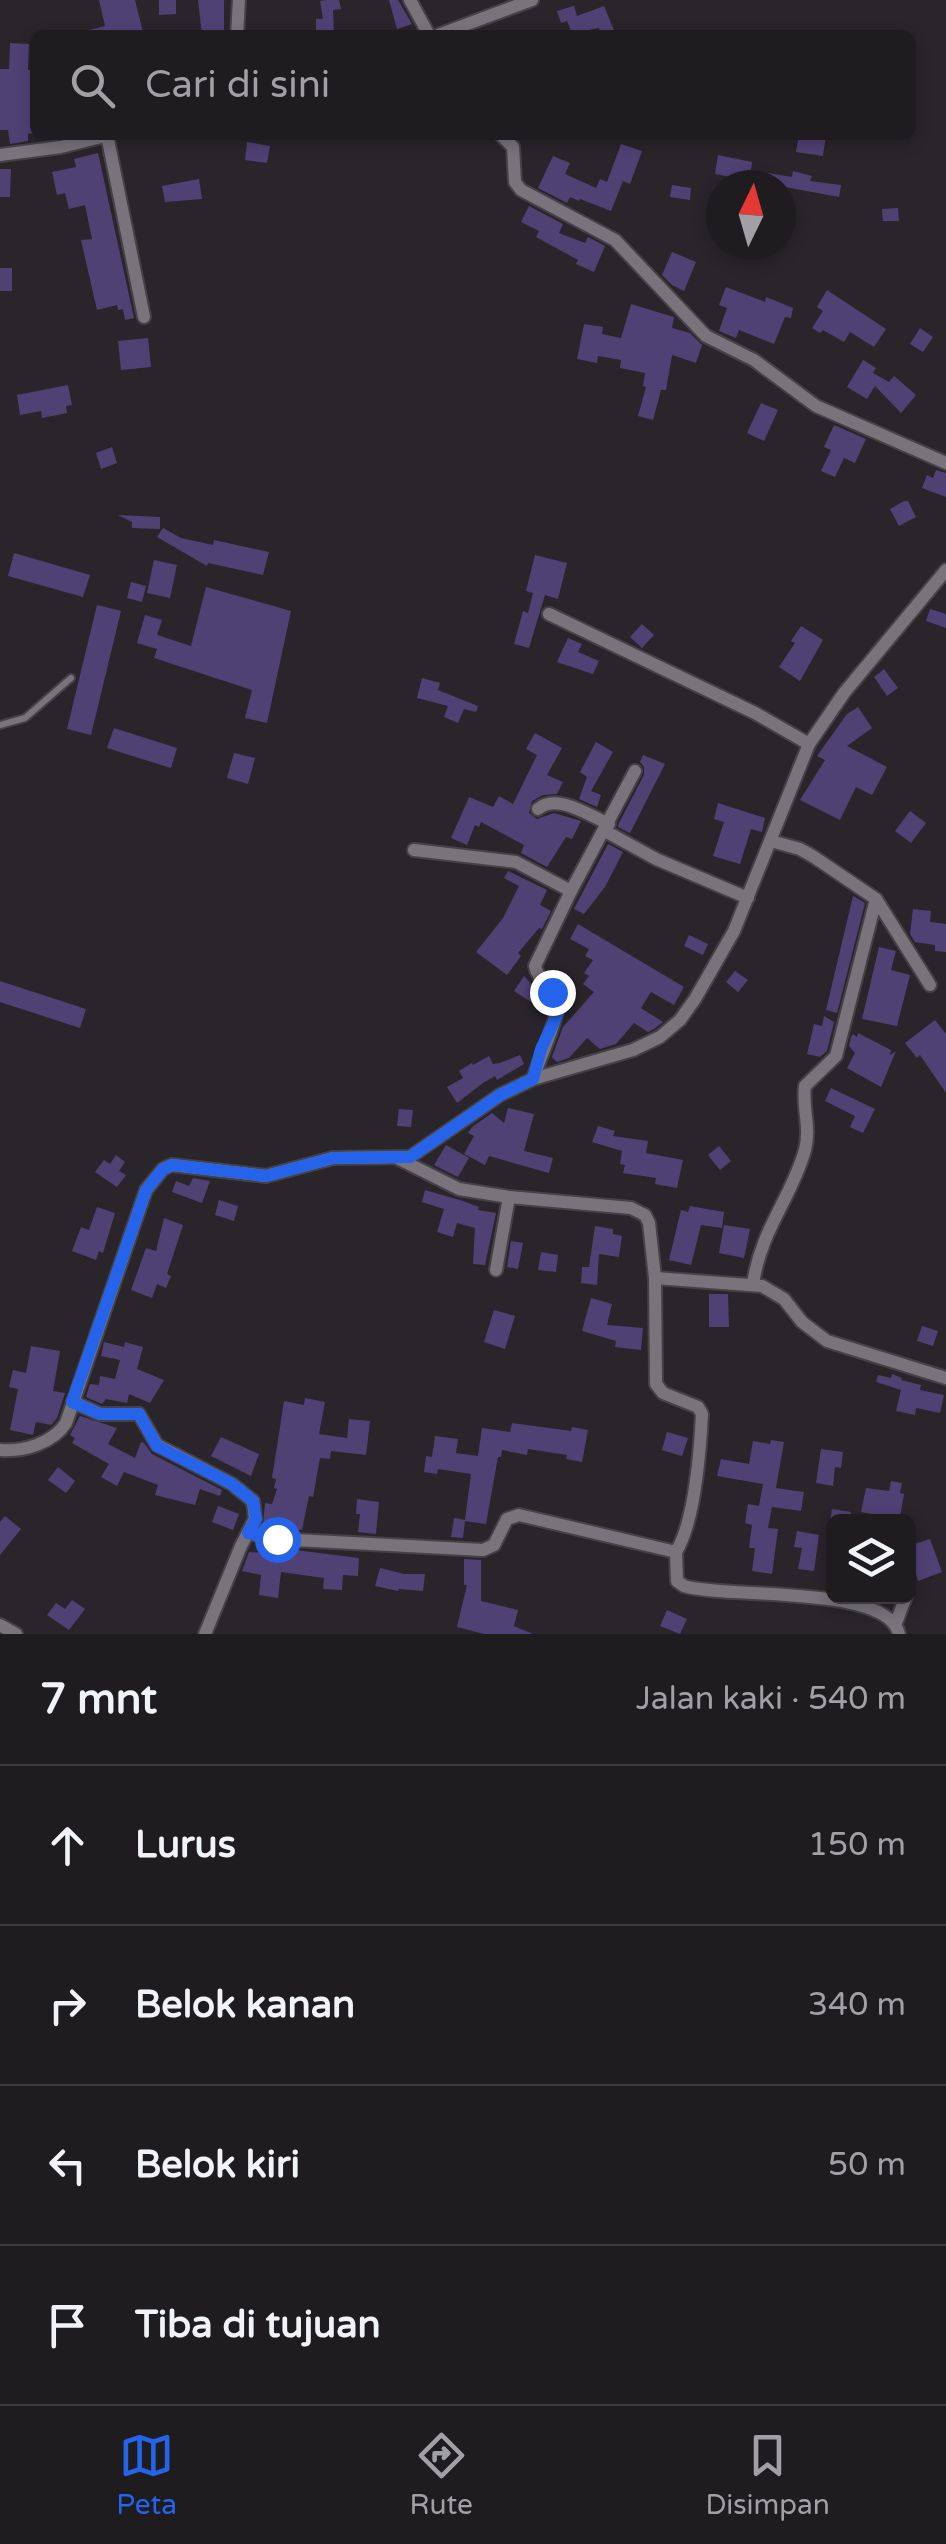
<!DOCTYPE html>
<html lang="id">
<meta charset="utf-8">
<style>
body{margin:0;font-family:"Varela Round",sans-serif;background:#2c292d;color:#f1f3f6}
.controls{position:absolute;right:30px;bottom:30px;display:grid;overflow:hidden;border-radius:15px;box-shadow:0 5px 15px #0003}
.controls button{width:90px;height:90px;display:grid;place-items:center;padding:0;border:0;border-bottom:2px solid #3c3a3e;background:#1f1c20;color:#f1f3f6;font:50px sans-serif}
.compass{position:absolute;left:706px;top:170px;width:90px;height:90px;border-radius:50%;background:#1f1c20;box-shadow:0 5px 15px #0003;rotate:5deg}
.stop{position:absolute;width:30px;height:30px;margin:-22px;border:8px solid #2563eb;border-radius:50%;background:#fff}
.stop.end{background:#2563eb;border-color:#fff;box-shadow:0 2px 10px #0008}
.list{margin:0;padding:0;list-style:none}
h2{display:flex;justify-content:space-between;align-items:center;height:130px;margin:0;padding:0 40px;font-size:42px}
h2 small{font-size:32px;font-weight:400;color:#a1a1a5}
.list li{display:grid;grid-template-columns:65px 1fr auto;gap:30px;align-items:center;box-sizing:border-box;height:160px;padding:0 40px;border-top:2px solid #3c3a3e}
.list b{display:block;font-size:38px;white-space:nowrap}
.list em{font-size:32px;font-style:normal;color:#a1a1a5}
.icon{flex:none;width:55px;height:55px;fill:none;stroke:currentColor;stroke-width:2;stroke-linecap:round;stroke-linejoin:round}
.map{position:relative;flex:none;width:946px;height:1634px;overflow:hidden}
.search{position:absolute;background:#1f1c20;box-shadow:0 5px 15px #0003;left:30px;right:30px;top:30px;height:110px;display:flex;align-items:center;gap:25px;box-sizing:border-box;padding:0 35px;border-radius:15px;color:#a1a1a5;font-size:38px}
.sheet{height:770px;background:#1f1c20}
nav{display:flex;justify-content:space-around;align-items:center;box-sizing:border-box;height:140px;border-top:2px solid #3c3a3e;background:#1f1c20;font-size:28px;color:#a1a1a5}
nav a{display:grid;justify-items:center;gap:5px}
nav .on{color:#2563eb}
.map>svg:first-child{display:block}
.building{fill:#504175}
.lines{fill:none;stroke-linecap:round;stroke-linejoin:round}
.lane-casing{stroke:#444247;stroke-width:10}
.street-casing{stroke:#444247;stroke-width:16}
.lane{stroke:#79747c;stroke-width:6}
.street{stroke:#79747c;stroke-width:12}
.route{stroke:#2563eb;stroke-width:12}
</style>
<div class="map">
<svg width="946" height="1634" viewBox="0 0 946 1634">
<rect width="100%" height="100%" fill="#29252b"/>
<g class="building">
<polygon points="99,0 135,0 143,32 85,35 85,31 105,26"/>
<polygon points="159,0 176,0 176,14 159,15"/>
<polygon points="198,0 224,0 224,35 202,35"/>
<polygon points="326,0 339,0 341,9 333,10 334,35 316,35 316,19 323,19 320,1"/>
<polygon points="389,0 398,0 412,24 397,29"/>
<polygon points="574,6 577,16 604,6 616,35 601,35 599,28 572,33 567,21 561,23 557,11"/>
<polygon points="10,43 29,44 28,70 35,70 35,133 28,134 28,141 10,144 8,130 0,130 0,69 9,69"/>
<polygon points="799,135 826,135 823,156 796,152"/>
<polygon points="247,142 270,146 267,163 245,160"/>
<polygon points="621,144 642,151 630,184 623,181 611,211 580,199 579,201 570,197 567,203 538,188 553,156 570,163 565,174 596,188 600,179 607,182"/>
<polygon points="98,153 134,318 125,320 123,309 118,310 117,305 97,310 81,240 92,239 85,205 69,209 65,193 57,195 52,172 76,167 74,159"/>
<polygon points="718,155 752,162 751,170 792,177 793,171 812,176 810,181 841,185 839,197 715,174"/>
<polygon points="0,169 11,169 10,197 0,197"/>
<polygon points="199,179 202,199 165,202 162,186"/>
<polygon points="672,185 691,188 690,200 670,197"/>
<polygon points="529,206 563,224 559,233 585,243 588,237 605,246 594,272 576,264 578,260 536,237 539,231 521,222"/>
<polygon points="898,208 899,221 883,221 882,209"/>
<polygon points="672,252 696,262 684,291 672,285 662,275"/>
<rect x="0" y="268" width="12" height="23"/>
<polygon points="726,287 765,302 766,297 793,308 791,318 785,317 774,344 739,330 736,338 719,331 727,308 719,305"/>
<polygon points="827,290 886,329 874,347 850,332 844,342 823,330 820,333 812,328 823,311 817,307"/>
<polygon points="631,304 674,317 672,328 690,333 702,345 696,363 672,355 666,390 661,390 653,420 638,416 646,387 643,386 645,373 620,368 621,360 598,356 597,363 577,359 584,324 603,327 602,334 621,338"/>
<polygon points="920,328 933,337 923,352 910,344"/>
<polygon points="148,338 151,367 121,370 118,341"/>
<polygon points="863,360 876,368 873,373 889,382 894,376 916,395 901,413 875,386 867,399 847,387"/>
<polygon points="68,385 72,405 66,406 67,413 42,418 41,411 20,415 17,395"/>
<polygon points="761,403 778,410 764,441 747,433"/>
<polygon points="834,425 866,439 855,463 844,458 835,477 821,471 831,450 824,447"/>
<polygon points="112,447 117,463 101,469 96,453"/>
<polygon points="936,470 946,473 946,497 922,488 927,475 933,478"/>
<polygon points="904,501 908,501 916,517 899,526 890,509"/>
<polygon points="118,515 160,517 160,529 132,528 132,522"/>
<polygon points="163,528 181,538 213,545 214,540 269,552 263,575 208,563 207,566 157,537"/>
<polygon points="14,553 90,575 83,597 8,576"/>
<polygon points="535,555 567,563 558,599 545,595 529,648 514,644 523,611 528,613 533,593 526,591"/>
<polygon points="154,560 177,565 170,598 147,593"/>
<polygon points="131,582 146,586 142,602 127,598"/>
<polygon points="206,587 291,611 267,723 245,718 252,690 154,658 157,649 137,643 145,615 162,620 157,635 191,646"/>
<polygon points="97,605 121,611 91,735 67,729"/>
<polygon points="930,609 946,614 946,628 926,621"/>
<polygon points="642,624 654,635 642,648 630,637"/>
<polygon points="801,626 823,640 800,681 779,667 795,643 791,641"/>
<polygon points="568,638 582,644 578,652 599,661 593,674 557,662"/>
<polygon points="884,669 898,688 887,696 874,677"/>
<polygon points="422,678 440,683 438,690 478,706 476,712 464,709 458,723 444,717 448,706 417,698"/>
<polygon points="858,707 872,728 847,746 887,767 872,795 856,787 840,820 800,800 825,760 817,756 847,714"/>
<polygon points="114,728 177,748 171,768 107,748"/>
<polygon points="535,733 562,748 547,775 563,782 557,794 543,795 532,801 529,813 537,819 554,813 581,821 572,839 566,837 547,867 521,853 524,845 481,822 479,827 475,825 467,845 451,838 469,797 493,807 499,796 513,804 537,755 526,749"/>
<polygon points="596,742 613,752 591,791 601,795 597,807 579,799 587,777 580,772"/>
<polygon points="234,753 255,758 248,784 227,778"/>
<polygon points="643,755 665,764 630,833 618,827 619,823 644,775 644,767 640,762"/>
<polygon points="718,803 765,818 762,832 751,829 740,864 713,856 724,822 714,819"/>
<polygon points="910,811 926,823 911,843 895,831"/>
<polygon points="608,844 623,852 605,887 584,914 574,909"/>
<polygon points="508,871 547,890 540,905 551,911 542,929 539,928 518,953 521,956 507,975 476,952 503,918 519,886 504,878"/>
<polygon points="853,896 865,903 837,1013 826,1010"/>
<polygon points="913,909 931,911 930,922 946,924 946,952 935,951 935,945 915,942 910,934"/>
<polygon points="578,924 684,987 674,1005 651,992 641,1008 663,1022 654,1029 648,1032 634,1023 616,1044 600,1049 587,1038 569,1058 557,1062 552,1057 563,1027 594,992 583,984 589,976 584,973 593,960 585,956 589,949 570,939"/>
<polygon points="689,935 708,944 703,955 684,946"/>
<polygon points="879,947 896,951 891,970 910,975 897,1026 862,1019"/>
<polygon points="735,971 748,980 738,992 726,982"/>
<polygon points="524,976 538,991 531,1002 514,991"/>
<polygon points="0,981 86,1009 80,1028 0,1002"/>
<polygon points="824,1016 834,1022 827,1051 820,1057 807,1054 814,1024 822,1026"/>
<polygon points="935,1020 946,1034 946,1093 920,1055 917,1058 905,1043"/>
<polygon points="858,1033 891,1050 890,1055 896,1051 881,1087 847,1068 855,1053 849,1046 851,1037 853,1034 857,1037"/>
<polygon points="520,1055 524,1064 497,1080 495,1076 483,1083 457,1103 447,1087 463,1078 459,1071 472,1063 473,1065 489,1056 493,1064 500,1063"/>
<polygon points="831,1088 875,1109 863,1133 850,1127 855,1116 825,1101"/>
<polygon points="508,1108 534,1114 524,1151 553,1158 549,1173 489,1156 485,1165 464,1154 474,1136 468,1133 472,1127 492,1113 504,1123"/>
<polygon points="399,1109 413,1110 411,1127 397,1126"/>
<polygon points="598,1126 615,1131 613,1136 648,1141 646,1153 683,1160 677,1188 655,1184 656,1178 623,1173 625,1165 620,1164 622,1151 592,1142"/>
<polygon points="446,1145 469,1158 458,1177 434,1165"/>
<polygon points="719,1146 731,1161 720,1170 708,1155"/>
<polygon points="116,1155 125,1162 119,1171 126,1175 117,1187 95,1172 104,1160 110,1164"/>
<polygon points="193,1178 210,1181 202,1203 172,1192 176,1181 189,1186"/>
<polygon points="425,1190 463,1201 479,1207 478,1210 496,1213 485,1265 473,1264 475,1228 457,1223 453,1237 437,1232 444,1209 422,1202"/>
<polygon points="219,1200 238,1206 234,1221 215,1215"/>
<polygon points="690,1206 724,1212 722,1228 701,1225 691,1265 669,1260 681,1210 688,1212"/>
<polygon points="97,1207 115,1213 103,1253 99,1251 96,1260 72,1251 81,1227 89,1230"/>
<polygon points="164,1218 183,1225 167,1274 171,1276 166,1288 157,1284 152,1298 131,1290 146,1248 156,1251"/>
<polygon points="724,1225 750,1229 744,1258 719,1253"/>
<polygon points="595,1226 613,1229 613,1234 622,1236 619,1257 599,1254 597,1285 581,1283 582,1267 589,1267"/>
<polygon points="511,1241 523,1243 518,1269 507,1267"/>
<polygon points="541,1252 558,1255 556,1272 538,1270"/>
<polygon points="709,1294 728,1294 729,1327 709,1327"/>
<polygon points="591,1298 612,1304 607,1325 643,1328 641,1350 615,1347 616,1341 582,1331"/>
<polygon points="494,1310 515,1316 505,1349 484,1342"/>
<polygon points="922,1326 938,1331 933,1346 917,1341"/>
<polygon points="104,1342 124,1347 125,1342 143,1347 137,1369 164,1380 150,1403 129,1394 127,1403 106,1399 102,1404 86,1397 90,1384 99,1385 100,1376 115,1379 120,1360 101,1356"/>
<polygon points="31,1346 60,1351 53,1391 65,1393 57,1418 51,1425 36,1422 33,1435 10,1430 18,1389 9,1387 13,1370 26,1373"/>
<polygon points="892,1374 902,1378 901,1380 921,1385 920,1390 944,1395 940,1413 916,1408 915,1415 896,1411 901,1390 876,1382 878,1375 891,1378"/>
<polygon points="305,1398 325,1402 319,1434 347,1438 349,1419 370,1421 366,1455 331,1451 330,1459 320,1458 313,1497 309,1496 302,1530 263,1525 265,1503 272,1504 277,1489 274,1488 276,1479 272,1478 284,1401 304,1405"/>
<polygon points="80,1416 117,1428 108,1444 135,1458 141,1442 144,1443 152,1454 222,1490 220,1496 200,1489 195,1505 155,1495 158,1485 124,1472 117,1486 101,1477 109,1464 72,1443 75,1438 70,1435"/>
<polygon points="512,1423 571,1431 572,1427 588,1430 582,1462 566,1459 567,1455 528,1449 527,1455 502,1450 501,1457 498,1457 486,1524 465,1521 463,1538 451,1537 454,1518 465,1520 471,1474 438,1469 437,1474 424,1472 426,1456 432,1457 435,1436 458,1439 456,1453 478,1456 482,1428 510,1432"/>
<polygon points="667,1432 688,1438 682,1456 662,1450"/>
<polygon points="221,1437 259,1454 251,1476 211,1456"/>
<polygon points="771,1440 784,1442 776,1488 804,1492 801,1511 772,1507 768,1528 778,1529 772,1574 752,1571 755,1548 749,1548 752,1525 745,1523 748,1504 759,1506 763,1484 717,1476 721,1459 749,1464 753,1441 770,1444"/>
<polygon points="821,1449 843,1452 841,1468 835,1467 833,1486 816,1483"/>
<polygon points="58,1467 75,1481 66,1493 48,1480"/>
<polygon points="891,1481 902,1483 900,1493 904,1494 899,1522 877,1522 878,1515 861,1512 866,1488 889,1491"/>
<polygon points="357,1499 379,1502 376,1534 358,1532 360,1514 356,1514"/>
<polygon points="218,1506 239,1514 233,1530 212,1522"/>
<polygon points="832,1509 851,1512 850,1522 830,1522"/>
<polygon points="5,1516 21,1529 0,1555 0,1522"/>
<polygon points="797,1531 819,1535 814,1571 798,1569 802,1548 794,1547"/>
<polygon points="930,1539 942,1572 918,1581 908,1546"/>
<polygon points="295,1550 359,1558 358,1576 343,1575 342,1590 323,1589 324,1578 281,1572 278,1598 259,1595 261,1575 242,1571 249,1552 294,1555"/>
<polygon points="464,1559 481,1560 481,1601 518,1610 514,1626 533,1634 484,1634 457,1627 467,1585 464,1585"/>
<polygon points="380,1568 404,1574 425,1574 423,1591 399,1589 398,1591 375,1586"/>
<polygon points="72,1600 85,1609 69,1630 47,1615 56,1603 65,1609"/>
<polygon points="667,1610 687,1619 680,1634 660,1626"/>
</g>
<g class="lines">
<g class="lane-casing">
<polyline id="lane" points="0,725 25,718 71,678"/>
</g>
<g class="street-casing">
<g id="street">
<polyline points="410,0 429,35"/>
<polyline points="237,35 239,0"/>
<polyline points="438,35 532,0"/>
<polyline points="107,135 144,317"/>
<polyline points="501,135 513,147 515,182 521,190 615,240 706,336 754,360 816,406 946,463"/>
<polyline points="0,155 61,147 109,135"/>
<polyline points="549,614 755,713 809,744"/>
<path d="M538 809C557 793 588 815 609 824"/>
<polyline points="605,831 656,859 748,898"/>
<polyline points="771,841 800,849 814,857 876,899 930,985"/>
<polyline points="414,850 516,862 571,891"/>
<path d="M533 1079C538 1062 561 1013 557 1001 552 986 538 981 535 966L571 891 635 771"/>
<polyline points="496,1270 509,1197"/>
<polyline points="655,1278 762,1286 784,1299 802,1322 827,1341 946,1378"/>
<path d="M753 1284C761 1229 791 1199 805 1150 811 1127 802 1108 805 1086L836 1056 876 899"/>
<polyline points="73,1402 100,1414 139,1414 157,1445 232,1484 253,1501 255,1519 241,1546 205,1634"/>
<path d="M0 1450C24 1452 53 1443 66 1423L146 1190 163 1169 172 1165 266 1176 333 1158 410 1157 500 1095 533 1079 633 1050 660 1037 680 1020 695 999 734 931 809 744 844 693 946 570"/>
<path d="M248 1533 277 1539 483 1550 494 1545 507 1519 519 1515 676 1552C695 1521 700 1452 702 1414L698 1407 663 1393 656 1384 655 1278 649 1223 645 1215 631 1208 509 1197 459 1189 399 1159"/>
<path d="M676 1552 677 1581 684 1586C724 1599 888 1584 899 1634"/>
<polyline points="908,1581 908,1588"/>
<polyline points="896,1623 906,1596"/>
<polyline points="0,1625 16,1634"/>
</g>
</g>
<use href="#lane" class="lane"/>
<use href="#street" class="street"/>
</g>
<g class="lines">
<polyline class="route" points="277,1539 248,1533 256,1519 253,1501 232,1484 157,1446 139,1414 100,1414 72,1402 146,1190 163,1169 172,1165 266,1176 333,1158 410,1157 500,1095 533,1079 541,1049 558,1013 552,992"/>
</g>
</svg>
<div class="controls">
<button><svg class="icon" aria-label="layers" viewBox="0 0 24 24"><path d="M12 4l9 5-9 5-9-5zM3 14l9 5 9-5"/></svg></button>
</div>
<svg class="compass" viewBox="-18 -18 36 36"><path d="M0-13l5 13h-10z" fill="#e53935"/><path d="M0 13l5-13h-10z" fill="#a1a1a5"/></svg>
<div class="stop" style="left:277px;top:1539px"></div>
<div class="stop end" style="left:552px;top:992px"></div>
<div class="search"><svg class="icon" aria-label="search" viewBox="0 0 24 24"><circle cx="10" cy="10" r="6"/><path d="M15 15l6 6"/></svg>Cari di sini</div>
</div>
<section class="sheet">
<h2>7 mnt<small>Jalan kaki · 540 m</small></h2>
<ul class="list">
<li><svg class="icon" aria-label="ahead" viewBox="0 0 24 24"><path d="M12 20V5M6 11l6-6 6 6"/></svg><div><b>Lurus</b></div><em>150 m</em></li>
<li><svg class="icon" aria-label="right" viewBox="0 0 24 24"><path d="M7 20v-9h11M14 6l5 5-5 5"/></svg><div><b>Belok kanan</b></div><em>340 m</em></li>
<li><svg class="icon" aria-label="left" viewBox="0 0 24 24"><path d="M17 20v-9H6M10 6l-5 5 5 5"/></svg><div><b>Belok kiri</b></div><em>50 m</em></li>
<li><svg class="icon" aria-label="arrive" viewBox="0 0 24 24"><path d="M6 21V4h12l-3 4 3 4H6"/></svg><div><b>Tiba di tujuan</b></div></li>
</ul>
</section>
<nav>
<a class="on"><svg class="icon" aria-label="map" viewBox="0 0 24 24"><path d="M3 6l6-2 6 2 6-2v14l-6 2-6-2-6 2zM9 4v14M15 6v14"/></svg>Peta</a>
<a><svg class="icon" aria-label="directions" viewBox="0 0 24 24"><path d="M12 3l9 9-9 9-9-9zM9 14v-3h6M13 9l2 2-2 2"/></svg>Rute</a>
<a><svg class="icon" aria-label="saved" viewBox="0 0 24 24"><path d="M7 4h10v16l-5-4-5 4z"/></svg>Disimpan</a>
</nav>
